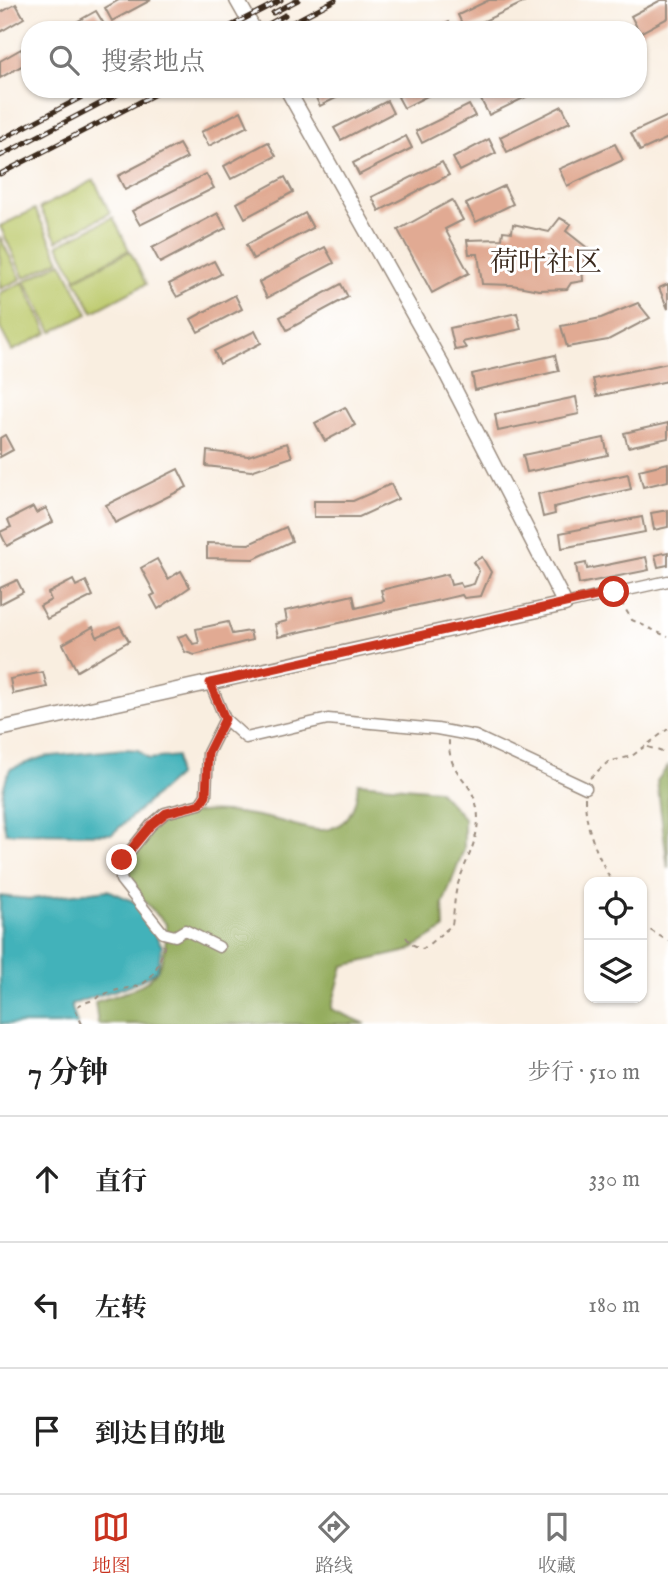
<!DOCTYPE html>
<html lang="zh">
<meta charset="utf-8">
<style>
body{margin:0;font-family:"IM FELL English","Noto Serif SC",serif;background:#f2f2f2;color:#222}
.controls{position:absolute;right:21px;bottom:21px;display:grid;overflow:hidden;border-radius:14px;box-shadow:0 2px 5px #0004}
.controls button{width:63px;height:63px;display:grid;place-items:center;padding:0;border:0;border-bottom:2px solid #e0e0e0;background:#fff;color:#222;font:35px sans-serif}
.stop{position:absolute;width:21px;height:21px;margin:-16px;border:5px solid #c8321e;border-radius:50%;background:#fff}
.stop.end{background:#c8321e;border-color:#fff;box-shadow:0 2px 7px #0008}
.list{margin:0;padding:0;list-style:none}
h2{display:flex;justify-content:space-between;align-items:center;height:91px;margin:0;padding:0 28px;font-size:30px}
h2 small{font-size:23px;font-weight:400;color:#767676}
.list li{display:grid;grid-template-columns:46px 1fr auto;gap:21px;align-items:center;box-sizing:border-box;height:126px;padding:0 28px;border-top:2px solid #e0e0e0}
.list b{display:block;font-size:26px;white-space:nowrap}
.list em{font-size:23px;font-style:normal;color:#767676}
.icon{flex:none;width:38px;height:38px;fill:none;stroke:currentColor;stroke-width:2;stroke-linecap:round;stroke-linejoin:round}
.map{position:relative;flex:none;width:668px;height:1024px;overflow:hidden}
.search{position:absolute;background:#fff;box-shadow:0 2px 5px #0004;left:21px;right:21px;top:21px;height:77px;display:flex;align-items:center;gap:18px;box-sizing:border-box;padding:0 24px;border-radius:28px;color:#767676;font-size:26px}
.sheet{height:469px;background:#fff}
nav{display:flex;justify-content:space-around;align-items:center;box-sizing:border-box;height:98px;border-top:2px solid #e0e0e0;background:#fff;font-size:19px;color:#767676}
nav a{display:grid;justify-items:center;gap:4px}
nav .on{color:#c8321e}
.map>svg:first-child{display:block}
.green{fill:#bcc96b;stroke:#7c7a44;stroke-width:2}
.forest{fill:#95ad5f;stroke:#686c3e;stroke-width:2}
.water{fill:#42b2ba;stroke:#3e6e6c;stroke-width:2}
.building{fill:#e1aa93}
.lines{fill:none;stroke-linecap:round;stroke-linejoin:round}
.minor-casing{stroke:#9a8c7f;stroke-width:13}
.major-casing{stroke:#9a8c7f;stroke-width:17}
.path{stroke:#9a8c7f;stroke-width:2;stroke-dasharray:5 5;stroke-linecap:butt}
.minor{stroke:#fff;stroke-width:10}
.major{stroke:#fff;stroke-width:14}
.rail-casing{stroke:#3b2a1e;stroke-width:5}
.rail{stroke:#fff;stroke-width:2.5;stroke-dasharray:8;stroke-linecap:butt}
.route{stroke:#c8321e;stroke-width:9}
.labels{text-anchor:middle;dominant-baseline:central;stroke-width:6;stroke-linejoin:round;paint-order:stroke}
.quarter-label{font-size:28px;fill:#3b2a1e;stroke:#fff}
</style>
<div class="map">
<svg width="668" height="1024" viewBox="0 0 668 1024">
<rect width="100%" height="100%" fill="#fff"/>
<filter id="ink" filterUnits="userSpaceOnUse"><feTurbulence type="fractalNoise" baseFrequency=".0143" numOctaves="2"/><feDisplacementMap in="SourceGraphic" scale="14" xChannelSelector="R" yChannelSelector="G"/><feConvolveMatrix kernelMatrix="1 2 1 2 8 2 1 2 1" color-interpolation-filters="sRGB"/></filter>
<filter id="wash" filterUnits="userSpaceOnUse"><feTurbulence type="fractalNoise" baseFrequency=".00686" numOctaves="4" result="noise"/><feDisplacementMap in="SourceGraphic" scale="28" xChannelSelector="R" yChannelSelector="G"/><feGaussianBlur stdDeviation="1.57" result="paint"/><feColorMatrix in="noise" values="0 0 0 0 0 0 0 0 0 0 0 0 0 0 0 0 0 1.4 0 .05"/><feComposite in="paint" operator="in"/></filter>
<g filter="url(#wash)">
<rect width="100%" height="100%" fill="#f9eee0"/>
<g class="green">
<polygon points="94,180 110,213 57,241 40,208"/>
<polygon points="35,209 60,260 24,278 0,226"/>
<polygon points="113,217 129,250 76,278 58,245"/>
<polygon points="0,237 21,279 0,289"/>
<polygon points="130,251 146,284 93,312 75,279"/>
<polygon points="62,262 88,314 52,332 25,281"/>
<polygon points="23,282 48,333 12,351 0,328 0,293"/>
</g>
<g class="forest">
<polygon points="668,766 668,869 657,781"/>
<path d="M358 783 438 790 464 818V849L443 904 444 929 408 951 343 966 331 1009 366 1024H98L95 1002C144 987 168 981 166 924L126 882C129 872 130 859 135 851 162 800 229 809 276 820 289 823 310 831 323 830 349 827 357 805 358 783Z"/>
</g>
<g class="water">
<path d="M125 749 138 750 149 759 177 756V776L112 834 6 833C0 810 0 791 10 769L43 757Z"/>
<path d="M108 890 135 902 162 946 157 970C130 990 102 992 71 1005L77 1024H0V896L31 899Z"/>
</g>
<g id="blocks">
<g class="building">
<polygon points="119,0 151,0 112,21 105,8"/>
<polygon points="489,0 529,0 465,30 458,15"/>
<polygon points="661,0 668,0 668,18 640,33 631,16"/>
<polygon points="16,4 24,18 0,32 0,13"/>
<polygon points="96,11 104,24 94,30 62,30"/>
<polygon points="449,22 453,30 433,30"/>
<polygon points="21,49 29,62 0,78 0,61"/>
<polygon points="354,89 320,106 312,90 314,89"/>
<polygon points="412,89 441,89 404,108 398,97"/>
<polygon points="502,89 542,89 489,115 481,100"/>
<polygon points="387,101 393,113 341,140 334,128"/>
<polygon points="469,105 475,116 422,143 416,131"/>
<polygon points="562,106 570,122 507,152 500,137"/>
<polygon points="241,111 248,126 209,146 201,132"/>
<polygon points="668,116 668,138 640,151 631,133"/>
<polygon points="406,136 412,148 359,175 353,163"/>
<polygon points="489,139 496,153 460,171 453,158"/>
<polygon points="268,142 276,156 231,179 224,166"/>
<polygon points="179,144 187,158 125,190 118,176"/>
<polygon points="615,144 623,160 567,186 559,169"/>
<polygon points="442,162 449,175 379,211 372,197"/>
<polygon points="206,174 214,188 140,225 132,211"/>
<polygon points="285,177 293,192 245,218 237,203"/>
<polygon points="504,186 513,204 476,222 466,204"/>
<polygon points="452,200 463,220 445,229 469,273 432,293 398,230"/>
<polygon points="218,213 226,228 160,263 152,248"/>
<polygon points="305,213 313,228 253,259 246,245"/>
<polygon points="560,218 571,224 566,231 590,250 582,266 583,281 571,283 567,289 539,290 512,285 482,284 478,254 469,254 467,240 502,239 503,231 512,232 513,224 549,232"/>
<polygon points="325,247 334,263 267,298 259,282"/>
<polygon points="214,261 221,274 177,297 169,284"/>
<polygon points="341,284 348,297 287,330 280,317"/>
<polygon points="668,284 668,309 659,288"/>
<polygon points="235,295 242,309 198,332 191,319"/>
<polygon points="638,303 650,318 608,340 567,347 561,326 601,318"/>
<polygon points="517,313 521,329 462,342 466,348 455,350 450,328"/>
<polygon points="255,331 261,343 220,364 214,351"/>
<polygon points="555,355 559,371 475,390 472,374"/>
<polygon points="668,363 668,381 597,396 593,379"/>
<polygon points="576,397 579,414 498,431 495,414"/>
<polygon points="345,407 355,425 325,441 315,423"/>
<polygon points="668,423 668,438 628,447 624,433"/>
<polygon points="5,435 13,450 0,457 0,438"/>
<polygon points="604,438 608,455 527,472 523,455"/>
<polygon points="287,443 292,457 251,471 206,466 207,451 248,456"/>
<polygon points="668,463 668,481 643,487 639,470"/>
<polygon points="178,469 187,487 115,523 106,505"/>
<polygon points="628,474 631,489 554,507 555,514 543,517 538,494"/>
<polygon points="391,484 398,499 359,517 314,517 314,501 353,501"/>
<polygon points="33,507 36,513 46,508 53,522 7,546 0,532 11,527 8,520"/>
<polygon points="668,510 668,527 654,530 651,513"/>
<polygon points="642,517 645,532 562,548 560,533"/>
<polygon points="286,527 292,541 254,559 207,558 207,543 249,544"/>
<polygon points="668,552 668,565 658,567 655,555"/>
<polygon points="482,557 491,572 481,596 464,598 462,595 278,637 275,624 287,621 285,611 353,595 356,608 384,601 381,590 448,574 451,585 460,583 462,587 474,584 479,571 473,562"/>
<polygon points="646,557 649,570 579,584 576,565 586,563 587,569"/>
<polygon points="157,559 168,579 181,571 190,587 158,609 151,596 155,594 141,568"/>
<polygon points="17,580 23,592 0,604 0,588"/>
<polygon points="73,580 76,586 86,581 93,596 47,619 40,606 51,600 48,593"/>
<polygon points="228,622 232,634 250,631 252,640 195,655 185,652 178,637 187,634 193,644 199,643 196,629"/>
<polygon points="120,626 129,641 77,671 63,644 93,627 97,637"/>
<polygon points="43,672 47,687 13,694 10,679"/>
</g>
</g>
</g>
<g filter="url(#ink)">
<use href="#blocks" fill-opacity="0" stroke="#9a8c7f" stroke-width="2"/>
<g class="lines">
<g class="minor-casing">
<g id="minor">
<polyline points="565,604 668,581"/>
<polyline points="210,683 225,719 246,738 328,719 437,729 475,736 586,788"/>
<polyline points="219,947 185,930 175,936 163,933 121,880 123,860 151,825 165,813 200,804 206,795 208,753 225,719"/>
</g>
</g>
<g class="major-casing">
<g id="major">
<polyline points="237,0 254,30"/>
<polyline points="0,729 565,604 443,367 287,89"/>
</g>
</g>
<g class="path">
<polyline points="621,602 632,620 668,637"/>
<polyline points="648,747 668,754"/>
<polyline points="590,778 608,762 632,756 668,729"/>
<path d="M585 797C585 829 597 854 612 882"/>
<polyline points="642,925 668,941"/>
<path d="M406 937 411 944 423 949 452 925C454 913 454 899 457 887 465 860 482 837 477 808 471 776 448 777 449 740"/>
<path d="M82 1024 75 1009C81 1002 87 1003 95 999 131 978 148 1003 164 947L162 942"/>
</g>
<use href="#minor" class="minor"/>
<use href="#major" class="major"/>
<g class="rail-casing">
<g id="rail">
<polyline points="273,13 298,0"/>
<polyline points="223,30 281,0"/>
<polyline points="258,30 285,15"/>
<polyline points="278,30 335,0"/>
<polyline points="0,140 97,89"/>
<polyline points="0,156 128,89"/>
<polyline points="0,174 165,89"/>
</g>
</g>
<use href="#rail" class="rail"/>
</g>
</g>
<g class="lines" filter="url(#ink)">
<polyline class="route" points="122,860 151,825 166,813 200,804 206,795 208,753 225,719 210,683 614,592"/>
</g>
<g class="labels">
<g class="quarter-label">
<text x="546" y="263">荷叶社区</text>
</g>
</g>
</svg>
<div class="controls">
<button><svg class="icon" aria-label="locate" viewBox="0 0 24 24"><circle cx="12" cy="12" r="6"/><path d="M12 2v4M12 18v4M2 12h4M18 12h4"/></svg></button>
<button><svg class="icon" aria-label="layers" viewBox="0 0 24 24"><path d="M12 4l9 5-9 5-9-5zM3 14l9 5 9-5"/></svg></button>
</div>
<div class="stop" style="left:614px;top:592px"></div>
<div class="stop end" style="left:122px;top:860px"></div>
<div class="search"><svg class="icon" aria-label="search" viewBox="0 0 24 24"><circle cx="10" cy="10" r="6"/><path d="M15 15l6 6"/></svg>搜索地点</div>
</div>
<section class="sheet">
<h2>7 分钟<small>步行 · 510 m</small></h2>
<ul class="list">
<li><svg class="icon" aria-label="ahead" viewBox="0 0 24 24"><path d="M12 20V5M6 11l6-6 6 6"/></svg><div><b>直行</b></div><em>330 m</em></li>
<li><svg class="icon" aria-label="left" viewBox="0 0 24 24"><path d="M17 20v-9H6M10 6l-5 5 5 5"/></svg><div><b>左转</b></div><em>180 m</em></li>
<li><svg class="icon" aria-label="arrive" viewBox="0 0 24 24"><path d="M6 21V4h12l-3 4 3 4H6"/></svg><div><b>到达目的地</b></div></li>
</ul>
</section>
<nav>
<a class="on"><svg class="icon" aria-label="map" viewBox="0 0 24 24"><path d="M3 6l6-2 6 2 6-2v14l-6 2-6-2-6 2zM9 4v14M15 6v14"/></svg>地图</a>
<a><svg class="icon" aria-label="directions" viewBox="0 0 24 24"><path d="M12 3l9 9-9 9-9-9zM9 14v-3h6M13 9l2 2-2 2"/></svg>路线</a>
<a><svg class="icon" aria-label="saved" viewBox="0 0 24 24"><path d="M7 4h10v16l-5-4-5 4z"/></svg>收藏</a>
</nav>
